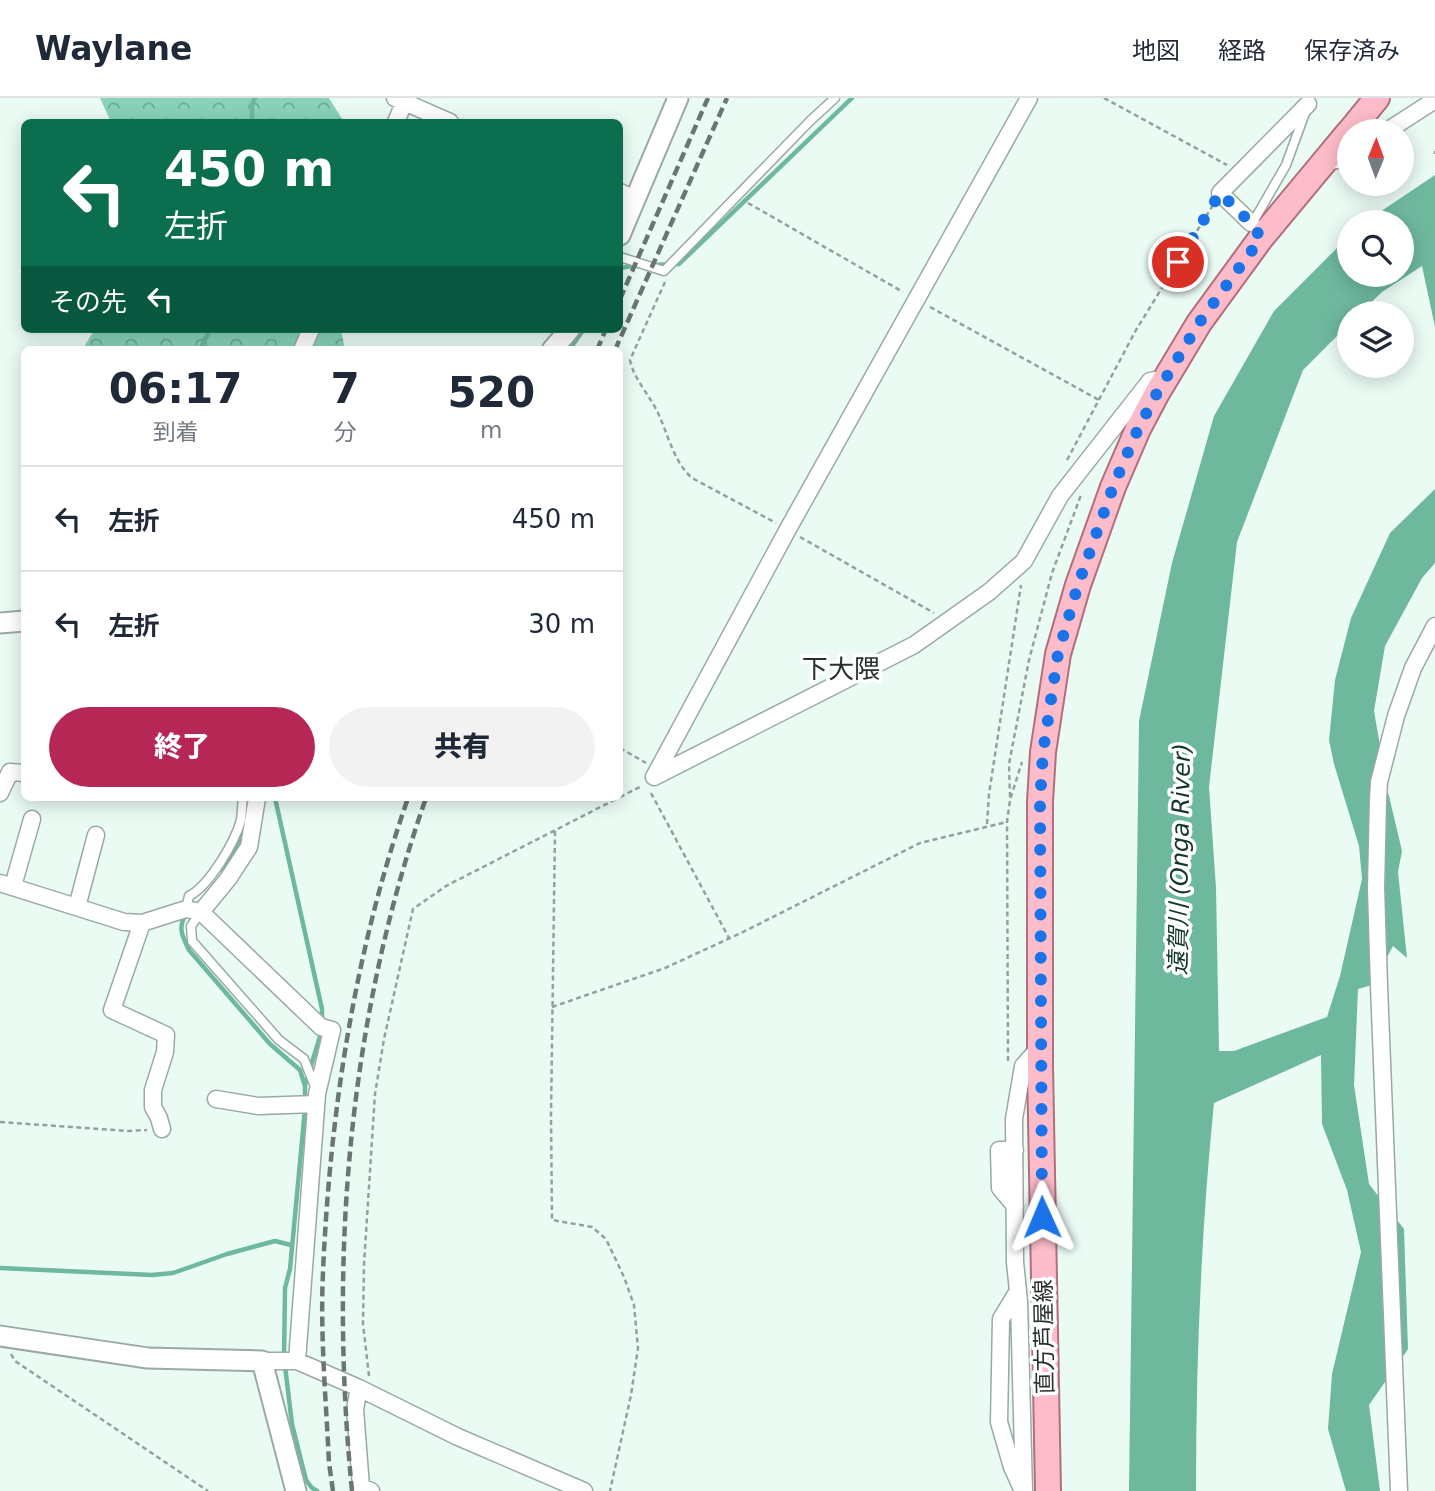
<!DOCTYPE html>
<html lang="ja">
<head>
<meta charset="utf-8">
<style>
  :root { --surface:#fff; --page:#f2f2f3; --text:#1f2937; --muted:#747a83; --line:#e0e1e3; --accent:#b62756 }
  body { margin:0; font-family:"DejaVu Sans","Noto Sans JP",sans-serif; background:var(--page); color:var(--text); height:100vh; display:flex; flex-direction:column; font-size:26px; white-space:nowrap }
  * { box-sizing:border-box; margin:0 }
  p { font-size:23px; color:var(--muted) }
  .icon { flex:none; width:38px; height:38px; fill:none; stroke:currentColor; stroke-width:2; stroke-linecap:round; stroke-linejoin:round }
  .map { position:relative; flex:1; overflow:hidden }
  .details { position:absolute; left:21px; top:248px; width:602px; height:455px; display:flex; flex-direction:column; background:var(--surface); border-radius:10px; box-shadow:0 4px 18px #0003 }
  .details>* { flex:none }
  .hud { position:absolute; left:21px; top:21px; width:602px; height:214px; border-radius:10px; box-shadow:0 4px 18px #0003; background:#0b6e4f; color:#fff; overflow:hidden }
  .needle { width:46px; rotate:1deg }
  .buttons { position:absolute; left:1337px; top:21px; display:grid; gap:14px }
  .buttons a { display:grid; place-items:center; width:77px; height:77px; border-radius:50%; background:var(--surface); box-shadow:0 4px 18px #0003; font-size:35px }
  .pin { position:absolute; display:grid; place-items:center; width:60px; height:60px; color:#fff; margin:-30px; border:4px solid #fff; border-radius:50%; box-shadow:0 2px 7px #0007 }
  .me { position:absolute; width:77px; margin:-38px; rotate:359deg; stroke-linejoin:round; filter:drop-shadow(0 0 5px #0008) }
  .turn { display:flex; align-items:center; gap:24px; height:147px; padding:0 28px; font-size:32px }
  .turn .icon { width:91px; height:91px; stroke-width:2.5 }
  .turn b { display:block; font-size:49px; line-height:60px }
  .then { display:flex; align-items:center; height:66px; padding:0 28px; background:#0003; gap:14px; font-size:26px }
  .eta { display:flex; justify-content:space-evenly; align-items:center; height:119px; text-align:center }
  .eta b { font-size:42px; font-weight:800; line-height:49px }
  .primary-button { display:flex; gap:14px; margin-top:auto; padding:14px 28px }
  .primary-button a { flex:1; height:80px; border-radius:42px; background:var(--accent); color:#fff; font-size:28px; font-weight:800; line-height:80px; text-align:center }
  .primary-button a+a { background:var(--page); color:var(--text) }
  ul { padding:0; list-style:none }
  li { display:flex; align-items:center; gap:21px; height:105px; padding:0 28px; border-top:2px solid var(--line) }
  li div { flex:1 }
  li b { display:block; font-size:26px }
  li em { font-style:normal }
  header { display:flex; align-items:center; gap:42px; box-sizing:border-box; height:98px; padding:0 35px; background:var(--surface); border-bottom:2px solid var(--line) }
  header strong { font-size:33px }
  nav { display:flex; gap:38px; margin-inline-start:auto; font-size:24px }
  .map>svg:first-child { display:block }
</style>
</head>
<body>
<header>
<strong>Waylane</strong>
<nav><a>地図</a><a>経路</a><a>保存済み</a></nav>
</header>
<div class="map">
<svg width="1435" height="1393" viewBox="0 0 1435 1393">
  <defs>
    <pattern id="forest-crowns" width="20" height="18" patternUnits="userSpaceOnUse" patternTransform="scale(1.75)"><rect width="20" height="18" fill="#87d2b8"/><path d="M2 6a3 3 0 1 1 6 0M12 15a3 3 0 1 1 6 0" fill="none" stroke="#6eab96"/></pattern>
  </defs>
  <rect width="100%" height="100%" fill="#eafbf4"/>
  <path fill="url(#forest-crowns)" d="M 100,0 L 329,0 L 344,24 L 111,24 Z
    M 95,231 L 341,231 L 345,252 L 82,252 Z"/>
  <path fill="#6eb89e" d="M 1435,77 L 1435,229 L 1422,168 L 1382,194 L 1360,215 L 1349,215 L 1349,226 L 1303,272 L 1237,444 L 1209,689 L 1216,790 L 1219,953 L 1234,953 L 1327,919 L 1340,878 L 1362,781 L 1359,748 L 1334,666 L 1329,642 L 1335,582 L 1351,520 L 1390,435 L 1435,391 L 1435,465 L 1422,480 L 1385,548 L 1374,613 L 1388,694 L 1402,753 L 1398,774 L 1407,860 L 1393,848 L 1372,887 L 1358,891 L 1354,987 L 1369,1086 L 1404,1131 L 1408,1251 L 1369,1307 L 1380,1393 L 1346,1393 L 1328,1331 L 1332,1276 L 1361,1154 L 1347,1092 L 1322,1026 L 1321,957 L 1214,1005 C 1201,1133 1196,1264 1196,1393 L 1129,1393 L 1139,623 L 1172,465 L 1214,318 L 1274,213 L 1349,138 L 1349,177 L 1402,177 L 1402,124 L 1365,124 Z"/>
  <g fill="none" stroke-linecap="round" stroke-linejoin="round">
    <path stroke="#6eb89e" stroke-width="4.5" d="M 252,24 L 252,7 L 255,0
      M 651,167 L 679,166 L 852,0
      M 620,170 L 639,167
      M 200,252 L 210,231
      M 569,252 L 584,231
      M 275,700 L 322,911 L 322,923
      M 223,774 L 240,741 L 246,721
      M 186,817 C 177,829 183,840 189,852 L 270,946 L 300,972 L 305,988 L 305,1002
      M 305,987 L 322,932
      M 0,1170 L 152,1177 L 173,1175 L 227,1156 L 275,1143 L 291,1147
      M 284,1260 L 285,1190 L 290,1171 L 305,1011
      M 285,1268 L 292,1326 L 306,1382 L 312,1390 L 317,1393"/>
    <g stroke="#9aaaa3" stroke-width="11">
      <path id="service" d="M 1252,126 L 1286,67 L 1305,15
        M 620,159 L 664,173 L 810,23 L 835,0
        M 186,811 L 189,798 C 209,788 235,744 241,722 C 242,715 242,707 243,700
        M 201,814 L 191,828 L 192,843 L 279,942 L 304,961 L 316,991"/>
    </g>
    <g stroke="#9aaaa3" stroke-width="19">
      <path id="minor" d="M 395,0 L 450,24
        M 396,24 L 406,0
        M 1387,33 L 1435,2
        M 1324,64 L 1343,61 L 1349,57
        M 620,94 L 635,101
        M 1251,125 L 1220,95 L 1308,6
        M 302,252 L 311,231
        M 654,679 L 788,431 L 1029,0
        M 654,679 L 914,547 L 989,494 L 1024,463 L 1060,398 L 1150,283 L 1167,280
        M 0,695 L 10,674 L 24,675
        M 0,785 L 124,824 L 142,825 L 186,811 L 201,814 L 228,781 L 249,749 L 257,700
        M 13,788 L 32,721
        M 77,809 L 96,737
        M 201,814 L 321,929 L 332,932 L 317,996 L 297,1263
        M 142,825 L 112,912 L 166,937 L 165,954 L 153,992 L 153,1009 L 159,1020 L 162,1031
        M 216,1001 L 258,1008 L 316,1006
        M 1015,1052 L 999,1052 L 1000,1090 L 1015,1108
        M 1018,1193 L 1001,1221 L 999,1324 L 1012,1369 L 1022,1391
        M 262,1263 L 297,1263 L 359,1290 L 458,1339 L 584,1393
        M 359,1290 L 355,1311 L 361,1389 L 371,1393
        M 1024,1393 L 1019,1203 L 1015,1164 L 1014,1021 L 1023,968 L 1040,949
        M 1399,1393 L 1379,888 L 1376,790 L 1378,702 L 1379,684 L 1396,618 L 1413,570 L 1435,528"/>
    </g>
    <g stroke="#9aaaa3" stroke-width="23">
      <path id="tertiary" d="M 620,137 L 678,0
        M 552,252 L 570,231
        M 0,525 L 24,523
        M 0,1238 L 148,1260 L 262,1263 L 296,1393"/>
    </g>
    <g stroke="#b26e7c" stroke-width="28">
      <path id="primary" d="M 1350,33 L 1377,0
        M 1048,1393 L 1040,968 L 1040,704 L 1043,654 L 1058,556 L 1078,487 L 1113,389 L 1138,331 L 1157,295 L 1199,225 L 1261,140 L 1349,34"/>
    </g>
    <path stroke="#94a19b" stroke-width="2.5" stroke-dasharray="5 3.5" stroke-linecap="butt" d="M 1104,0 L 1227,67
      M 1435,53 L 1435,56
      M 748,105 L 903,194
      M 665,184 L 630,262 C 634,281 647,294 656,311 C 668,334 672,362 692,380 L 776,425
      M 930,209 L 1099,302
      M 1067,362 L 1136,232 L 1213,107
      M 800,439 L 934,515
      M 620,650 L 646,665
      M 651,695 L 729,840
      M 620,699 L 642,688
      M 1010,699 L 1009,666 L 1029,562 L 1052,475 L 1081,397
      M 987,726 L 989,696 L 1021,487
      M 555,733 L 551,1017 L 552,1122 L 592,1129 L 606,1141 L 624,1179 L 634,1207 L 638,1250 L 631,1297 L 610,1393
      M 552,909 L 665,870 L 741,835 L 920,745 L 1007,724
      M 1008,963 L 1007,724 L 1010,702 L 1022,664
      M 0,1024 L 128,1033 L 147,1032
      M 11,1256 L 15,1263 L 208,1393
      M 369,1278 L 363,1226 L 364,1166 L 375,996 L 384,941 L 413,811 L 446,788 L 618,700"/>
    <use href="#service" stroke="#fff" stroke-width="8"/>
    <use href="#minor" stroke="#fff" stroke-width="16"/>
    <use href="#tertiary" stroke="#fff" stroke-width="19"/>
    <use href="#primary" stroke="#fdbcca" stroke-width="24"/>
    <path stroke="#6b7571" stroke-width="4.5" stroke-dasharray="10 5" stroke-linecap="butt" d="M 620,201 L 708,0
      M 597,252 L 606,231
      M 615,252 L 727,0
      M 333,1393 L 329,1365 C 326,1301 320,1237 323,1174 C 330,1013 355,852 408,700
      M 352,1393 C 329,1160 348,922 426,700"/>
  </g>
  <g fill="none" stroke-linecap="round" stroke-linejoin="round">
    <path stroke="#1a73e8" stroke-width="12" stroke-dasharray="0 21.6" d="M 1042,1119 L 1040,704 L 1043,654 L 1058,556 L 1078,487 L 1113,389 L 1138,331 L 1157,295 L 1199,225 L 1261,140 L 1251,125 L 1220,95 L 1178,164"/>
  </g>
  <g text-anchor="middle" stroke-width="7" stroke-linejoin="round" paint-order="stroke">
    <g font-size="23" fill="#29302d" stroke="#fff">
      <text transform="translate(1044 1239) rotate(-91)" y="8">直方芦屋線</text>
    </g>
    <g font-size="24" font-style="italic" fill="#12362a" stroke="#fff">
      <text transform="translate(1180 761) rotate(-89)" y="8">遠賀川 (Onga River)</text>
    </g>
    <g font-size="26" fill="#29302d" stroke="#fff">
      <text x="841" y="580">下大隈</text>
    </g>
  </g>
</svg>
<div class="buttons">
<a><svg class="needle" viewBox="-14 -14 28 28"><path d="M0-13l5 13h-10z" fill="#e53935"/><path d="M0 13l5-13h-10z" fill="#747a83"/></svg></a>
<a><svg class="icon" aria-label="search" viewBox="0 0 24 24"><circle cx="10" cy="10" r="6"/><path d="M15 15l6 6"/></svg></a>
<a><svg class="icon" aria-label="layers" viewBox="0 0 24 24"><path d="M12 4l9 5-9 5-9-5zM3 14l9 5 9-5"/></svg></a>
</div>
<div class="pin" style="left:1178px;top:164px;background:#d93025"><svg class="icon" aria-label="arrive" viewBox="0 0 24 24"><path d="M6 21V4h12l-3 4 3 4H6"/></svg></div>
<svg class="me" style="left:1042px;top:1119px" viewBox="-20 -20 40 40"><path d="M0-17L14 15 0 8-14 15z" fill="#1a73e8" stroke="#fff" stroke-width="4"/></svg>
<div class="hud">
<div class="turn"><svg class="icon" aria-label="left" viewBox="0 0 24 24"><path d="M17 20v-9H6M10 6l-5 5 5 5"/></svg><div><b>450 m</b>左折</div></div>
<div class="then">その先<svg class="icon" aria-label="left" viewBox="0 0 24 24"><path d="M17 20v-9H6M10 6l-5 5 5 5"/></svg></div>
</div>
<section class="details">
<div class="eta">
<div><b>06:17</b><p>到着</p></div>
<div><b>7</b><p>分</p></div>
<div><b>520</b><p>m</p></div>
</div>
<ul>
<li><svg class="icon" aria-label="left" viewBox="0 0 24 24"><path d="M17 20v-9H6M10 6l-5 5 5 5"/></svg><div><b>左折</b></div><em>450 m</em></li>
<li><svg class="icon" aria-label="left" viewBox="0 0 24 24"><path d="M17 20v-9H6M10 6l-5 5 5 5"/></svg><div><b>左折</b></div><em>30 m</em></li>
</ul>
<div class="primary-button"><a>終了</a><a>共有</a></div>
</section>
</div>
</body>
</html>
